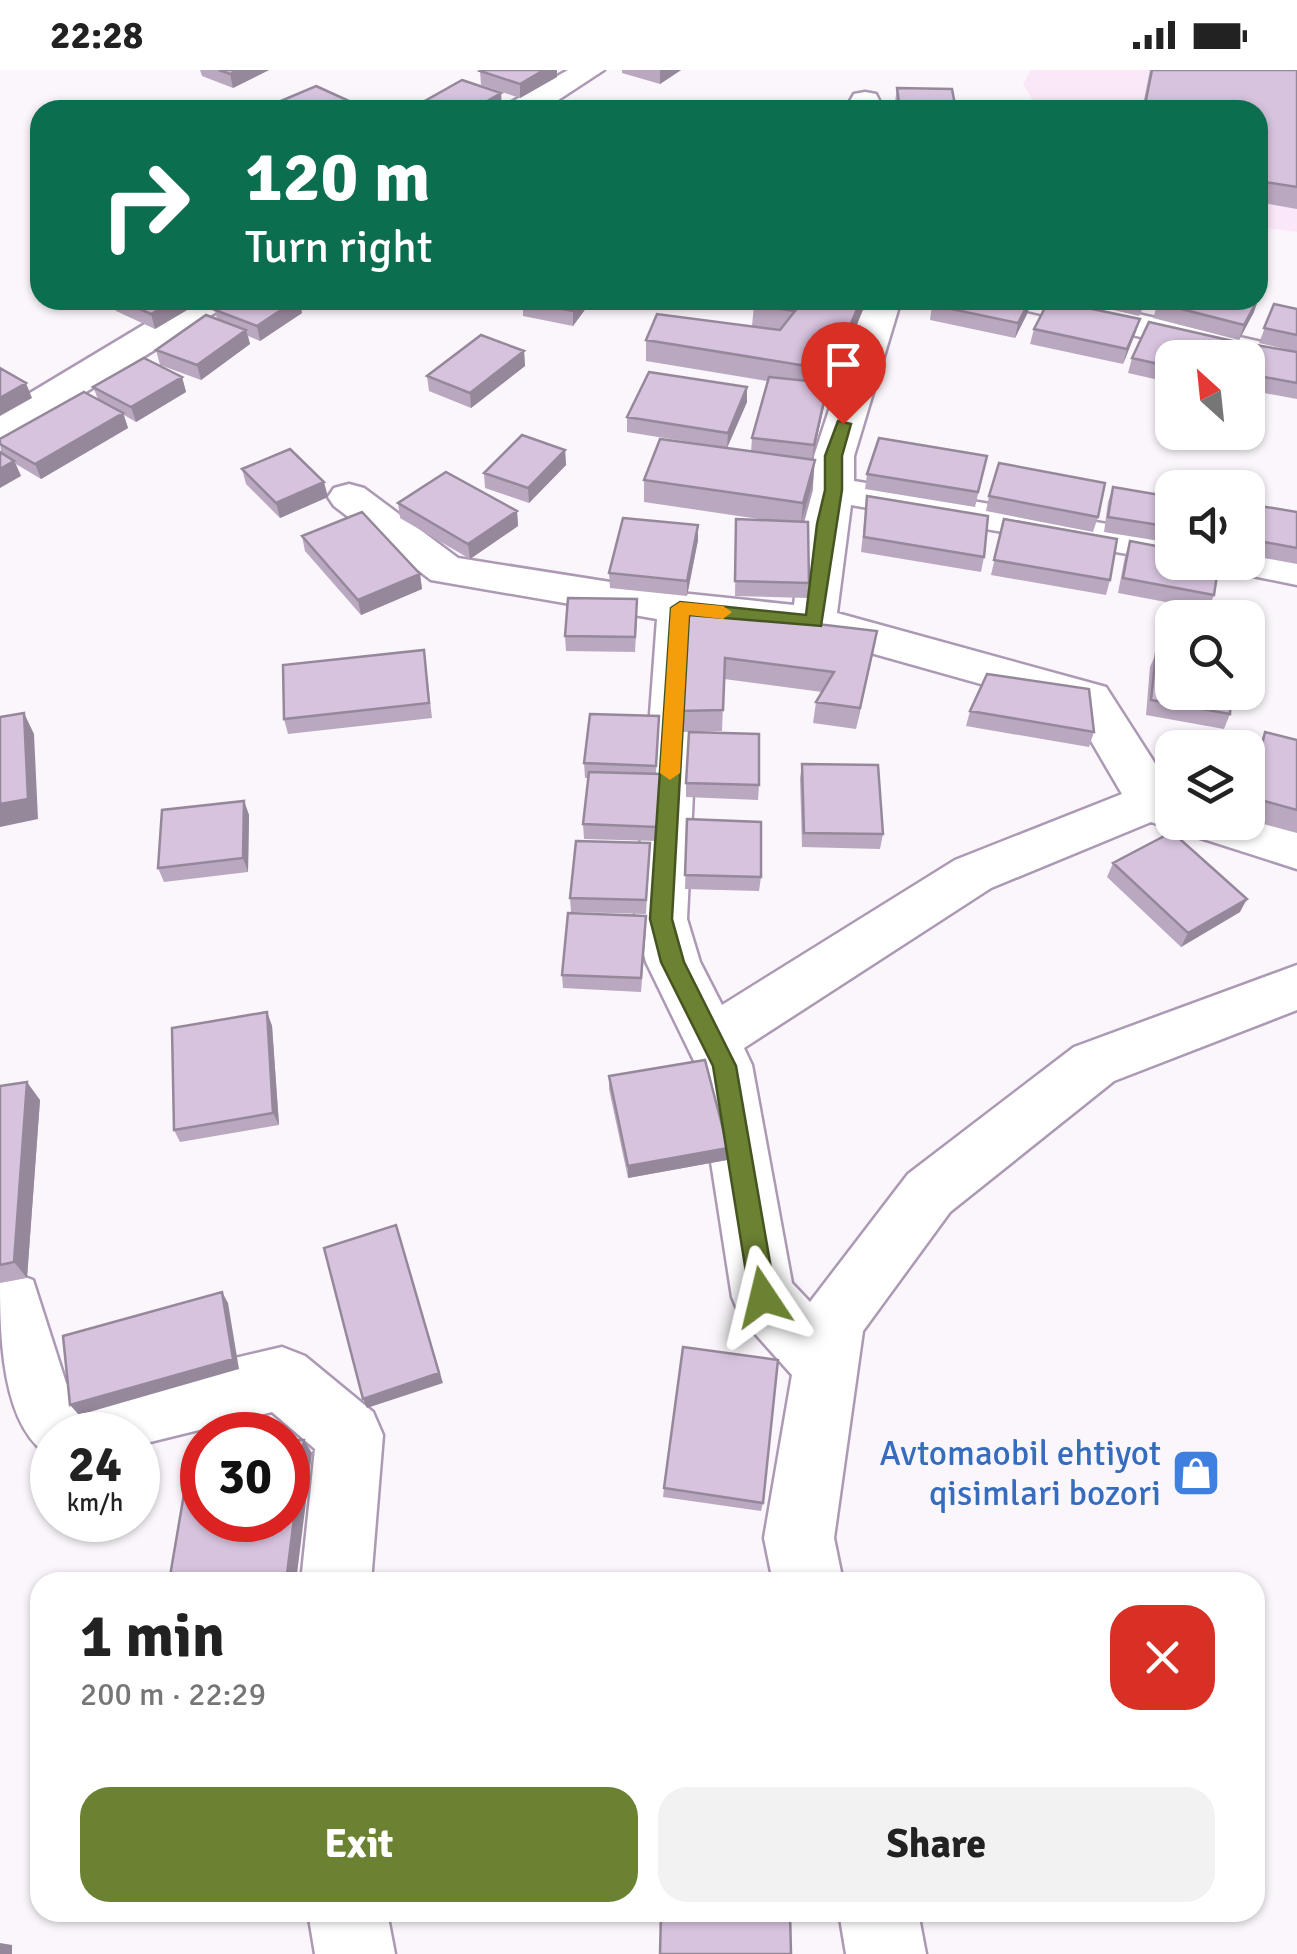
<!DOCTYPE html>
<html lang="en">
<head>
<meta charset="utf-8">
<style>
  :root { --surface:#fff; --page:#f2f2f2; --text:#222; --muted:#767676; --accent:#6b8233 }
  body { margin:0; font-family:Signika,sans-serif; background:var(--page); color:var(--text); height:100vh; display:flex; flex-direction:column; font-size:38px; white-space:nowrap }
  * { box-sizing:border-box; margin:0 }
  p { font-size:32px; color:var(--muted) }
  .icon { flex:none; width:55px; height:55px; fill:none; stroke:currentColor; stroke-width:2; stroke-linecap:round; stroke-linejoin:round }
  .map { position:relative; flex:1; overflow:hidden }
  .panel { position:absolute; left:30px; top:1502px; width:1235px; height:350px; display:flex; flex-direction:column; background:var(--surface); border-radius:30px; box-shadow:0 2px 8px #0004 }
  .panel>* { flex:none }
  .hud { position:absolute; left:30px; top:30px; width:1238px; height:210px; border-radius:30px; box-shadow:0 2px 8px #0004; background:#0b6e4f; color:#fff; overflow:hidden }
  .needle { width:65px; rotate:333deg }
  .tools { position:absolute; left:1155px; top:270px; display:grid; gap:20px }
  .tools a { display:grid; place-items:center; width:110px; height:110px; border-radius:20px; background:var(--surface); box-shadow:0 2px 8px #0004; font-size:50px }
  .speed { position:absolute; left:30px; top:1342px; display:flex; gap:20px; font-size:50px; font-weight:700; text-align:center }
  .speed>* { display:grid; place-content:center; width:130px; height:130px; border-radius:50%; background:var(--surface); box-shadow:0 2px 8px #0004; line-height:1 }
  .speed small { font-size:25px; font-weight:400 }
  .speed .limit { border:15px solid #d22; background:#fff; color:#111 }
  .pin { position:absolute; display:grid; place-items:center; width:85px; height:85px; color:#fff; margin:-102px -42px; border-radius:50% 50% 50% 0; rotate:-45deg; box-shadow:0 0 10px #0007 }
  .pin .icon { rotate:45deg }
  .me { position:absolute; width:110px; margin:-55px; rotate:350deg; stroke-linejoin:round; filter:drop-shadow(0 0 8px #0008) }
  .turn { display:flex; align-items:center; gap:35px; height:210px; padding:0 50px; font-size:45px }
  .turn .icon { width:130px; height:130px; stroke-width:2.5 }
  .turn b { display:block; font-size:70px; line-height:85px }
  .round { display:grid; place-items:center; flex:none; width:105px; height:105px; border-radius:30px; background:var(--page) }
  .head { display:flex; align-items:center; justify-content:space-between; height:170px; padding:0 50px }
  h1 { font-size:60px; font-weight:700; line-height:75px }
  .cta { display:flex; gap:20px; margin-top:auto; padding:20px 50px }
  .cta a { flex:1; height:115px; border-radius:30px; background:var(--accent); color:#fff; font-size:40px; font-weight:700; line-height:115px; text-align:center }
  .cta a+a { background:var(--page); color:var(--text) }
  .status { display:flex; justify-content:space-between; align-items:center; height:70px; padding:0 50px; background:var(--surface); direction:ltr }
  .status svg { height:28px; fill:currentColor }
  .map>svg:first-child { display:block }
</style>
</head>
<body>
<div class="status"><b>22:28</b><svg viewBox="0 0 49 12"><path d="M0 12V9h3v3zM5 12V6h3v6zM10 12V3h3v9zM15 12V0h3v12zM26 1h20v11H26zM47 4h2v5h-2z"/></svg></div>
<div class="map">
<svg width="1297" height="1884" viewBox="0 0 1297 1884">
  <rect width="100%" height="100%" fill="#faf6fb"/>
  <path fill="#fae7f7" d="M 1031,0 L 1297,0 L 1297,162 L 1258,157 L 1258,40 L 1039,40 L 1023,14 Z"/>
  <g fill="none" stroke-linecap="round" stroke-linejoin="round">
    <g stroke="#ac99b3" stroke-width="5">
      <path id="minor" d="M 568,0 L 604,0 L 543,40 L 506,40 L 510,33 Z
        M 865,22 L 876,24 L 884,40 L 854,40 L 850,31 L 854,24 Z
        M 185,230 L 228,230 L 223,238 L 14,366 L 0,370 L 0,341 Z
        M 865,230 L 901,230 L 854,386 L 854,411 L 1172,465 L 1172,492 L 851,435 L 837,543 L 1106,617 L 1172,720 L 1172,752 L 1248,752 L 1248,745 L 1297,761 L 1297,799 L 1191,765 L 1186,755 L 1172,759 L 1151,752 L 991,818 L 744,978 L 752,995 L 792,1213 L 810,1232 L 908,1104 L 1074,977 L 1297,895 L 1297,940 L 1114,1011 L 950,1142 L 863,1261 L 834,1468 L 843,1512 L 773,1512 L 764,1468 L 792,1305 L 741,1248 L 732,1227 L 696,995 L 646,892 L 635,849 L 657,549 L 431,510 L 334,436 L 328,427 L 334,418 L 349,414 L 364,418 L 458,488 L 680,523 L 794,535 L 804,453 L 813,420 L 814,386 ZM 701,555 L 814,567 L 1073,640 L 1122,724 L 955,790 L 722,935 L 700,892 L 687,849 Z
        M 1010,230 L 1076,230 L 1297,280 L 1297,302 L 1248,291 L 1248,288 L 1232,288 L 1015,238 Z
        M 1248,478 L 1297,487 L 1297,515 L 1233,502 L 1227,492 L 1248,492 Z
        M 11,1202 L 33,1210 L 66,1313 L 78,1325 L 282,1277 L 305,1286 L 373,1342 L 383,1365 L 371,1512 L 301,1512 L 315,1379 L 272,1342 L 138,1375 L 138,1365 L 52,1365 L 52,1387 C 0,1359 0,1261 0,1204 Z
        M 308,1842 L 387,1842 L 395,1884 L 315,1884 Z
        M 839,1842 L 918,1842 L 926,1884 L 846,1884 Z"/>
    </g>
    <use href="#minor" fill="#fff" fill-rule="evenodd"/>
  </g>
  <path fill="#b9a8bf" d="M 200,0 L 269,0 L 233,18 L 202,6 Z
    M 482,0 L 557,0 L 557,7 L 520,28 L 481,15 L 480,1 Z
    M 622,0 L 681,0 L 660,14 L 622,3 Z
    M 1150,0 L 1297,0 L 1297,139 L 1258,132 L 1258,40 L 1142,40 Z
    M 897,18 L 956,40 L 896,40 L 895,32 Z
    M 283,30 L 359,40 L 285,40 Z
    M 423,32 L 502,37 L 497,40 L 424,40 Z
    M 112,230 L 204,230 L 155,259 L 116,241 Z
    M 230,230 L 299,230 L 302,243 L 260,271 L 248,266 L 250,274 L 201,310 L 160,295 L 156,280 L 217,249 L 215,240 Z
    M 523,230 L 592,230 L 573,256 L 523,246 Z
    M 867,230 L 829,322 L 827,321 L 812,390 L 813,412 L 802,451 L 809,513 L 808,528 L 735,526 L 736,464 L 773,451 L 644,432 L 644,410 L 751,382 L 752,368 L 767,311 L 646,291 L 646,270 L 752,256 L 754,235 Z
    M 1071,230 L 1147,230 L 1139,246 Z
    M 1158,233 L 1254,242 L 1239,270 L 1153,248 Z
    M 1274,234 L 1297,239 L 1297,282 L 1259,273 Z
    M 932,235 L 1028,242 L 1015,268 L 930,250 Z
    M 1140,249 L 1135,264 L 1123,294 L 1030,274 L 1034,259 Z
    M 1250,274 L 1297,282 L 1297,329 L 1248,320 L 1248,288 L 1245,288 Z
    M 524,281 L 525,296 L 471,338 L 429,321 L 427,306 Z
    M 1132,288 L 1172,288 L 1172,313 L 1128,303 Z
    M 182,307 L 186,322 L 136,352 L 124,345 L 128,358 L 41,409 L 16,394 L 21,406 L 1,383 L 0,369 L 98,329 L 93,317 Z
    M 747,317 L 747,332 L 727,378 L 627,362 L 627,347 Z
    M 565,380 L 566,395 L 529,433 L 485,418 L 484,403 Z
    M 987,386 L 975,437 L 865,419 L 867,404 Z
    M 242,399 L 328,427 L 280,448 L 246,414 Z
    M 1113,417 L 1172,427 L 1172,473 L 1104,462 L 1108,432 Z
    M 867,426 L 984,487 L 981,502 L 861,482 Z
    M 989,426 L 1098,447 L 1093,462 L 986,441 Z
    M 398,433 L 517,441 L 518,456 L 470,489 L 400,448 Z
    M 1248,434 L 1297,442 L 1297,494 L 1248,485 Z
    M 1004,449 L 1110,510 L 1106,525 L 991,505 Z
    M 302,466 L 420,504 L 422,519 L 361,545 L 305,481 Z
    M 698,470 L 687,526 L 610,518 L 609,503 Z
    M 1130,471 L 1214,525 L 1208,540 L 1118,523 L 1125,486 Z
    M 637,544 L 635,582 L 566,581 L 565,566 Z
    M 877,561 L 856,659 L 813,653 L 816,632 L 822,622 L 724,609 L 722,661 L 680,662 L 685,565 Z
    M 1156,583 L 1230,644 L 1224,659 L 1146,645 L 1150,597 Z
    M 426,595 L 432,648 L 288,664 L 284,649 Z
    M 970,641 L 1094,662 L 1089,677 L 966,656 Z
    M 659,646 L 656,704 L 661,704 L 661,719 L 657,771 L 584,769 L 583,754 L 588,708 L 585,708 L 584,693 Z
    M 1265,662 L 1297,670 L 1297,763 L 1248,750 L 1248,715 L 1255,683 Z
    M 802,694 L 883,764 L 880,779 L 802,777 L 800,708 Z
    M 686,713 L 759,715 L 758,730 L 686,727 Z
    M 244,731 L 249,745 L 248,802 L 164,812 L 158,798 Z
    M 687,749 L 761,807 L 759,821 L 685,819 Z
    M 650,773 L 646,844 L 571,842 L 570,828 Z
    M 1113,793 L 1240,842 L 1181,877 L 1107,807 Z
    M 646,860 L 641,922 L 563,918 L 562,905 Z
    M 267,942 L 272,956 L 279,1055 L 180,1072 L 174,1060 Z
    M 609,1006 L 727,1090 L 628,1108 L 609,1019 Z
    M 0,1016 L 40,1030 L 27,1208 L 0,1213 Z
    M 664,1418 L 763,1433 L 761,1441 L 663,1427 Z"/>
  <path fill="#96889b" d="M 238,0 L 269,0 L 233,18 L 230,4 Z
    M 544,0 L 557,0 L 557,7 L 520,28 L 520,14 Z
    M 660,0 L 681,0 L 660,14 Z
    M 501,23 L 502,37 L 497,40 L 472,40 Z
    M 1259,227 L 1254,242 L 1239,270 L 1244,255 Z
    M 175,230 L 204,230 L 155,259 L 151,244 Z
    M 296,230 L 299,230 L 302,243 L 260,271 L 257,256 Z
    M 581,230 L 592,230 L 573,256 L 573,241 Z
    M 861,230 L 867,230 L 829,322 L 831,300 Z
    M 1030,230 L 1028,242 L 1015,268 L 1018,253 Z
    M 1140,249 L 1135,264 L 1123,294 L 1127,279 Z
    M 246,260 L 250,274 L 201,310 L 197,295 Z
    M 524,281 L 525,296 L 471,338 L 470,323 Z
    M 182,307 L 186,322 L 136,352 L 131,337 Z
    M 26,313 L 32,328 L 0,346 L 0,328 Z
    M 828,313 L 826,328 L 812,390 L 814,375 Z
    M 747,317 L 747,332 L 727,378 L 728,363 Z
    M 123,343 L 128,358 L 41,409 L 35,394 Z
    M 565,380 L 566,395 L 529,433 L 528,418 Z
    M 815,390 L 813,412 L 801,454 L 803,433 Z
    M 14,391 L 21,406 L 0,418 L 0,399 Z
    M 324,412 L 328,427 L 280,448 L 276,433 Z
    M 517,441 L 518,456 L 470,489 L 468,474 Z
    M 698,455 L 698,470 L 687,526 L 687,511 Z
    M 420,504 L 422,519 L 361,545 L 358,530 Z
    M 877,561 L 873,583 L 856,659 L 860,638 Z
    M 24,643 L 34,664 L 38,749 L 0,757 L 0,734 Z
    M 244,731 L 249,745 L 248,802 L 243,788 Z
    M 1247,829 L 1240,842 L 1181,877 L 1188,863 Z
    M 267,942 L 272,956 L 279,1055 L 273,1043 Z
    M 27,1012 L 40,1030 L 27,1208 L 14,1192 Z
    M 728,1078 L 727,1090 L 628,1108 L 628,1096 Z
    M 396,1155 L 443,1313 L 367,1338 L 363,1329 Z
    M 222,1222 L 228,1233 L 239,1299 L 79,1345 L 70,1335 Z
    M 304,1370 L 312,1383 L 296,1512 L 286,1512 Z
    M 0,1873 L 12,1875 L 12,1884 L 0,1884 Z"/>
  <path fill="#d7c3de" stroke="#96889b" stroke-width="2.5" d="M 219,0 L 238,0 L 230,4 Z
    M 482,0 L 544,0 L 520,14 L 480,1 Z
    M 1152,0 L 1297,0 L 1297,117 L 1258,111 L 1258,40 L 1144,40 Z
    M 462,10 L 501,23 L 472,40 L 446,40 L 423,32 Z
    M 316,16 L 358,35 L 348,40 L 305,40 L 283,30 Z
    M 897,18 L 952,19 L 956,40 L 900,40 Z
    M 823,37 L 863,40 L 822,40 Z
    M 1258,227 L 1259,227 L 1244,255 L 1158,233 L 1159,230 L 1258,230 Z
    M 119,230 L 175,230 L 151,244 Z
    M 230,230 L 296,230 L 257,256 L 215,240 Z
    M 523,230 L 581,230 L 573,241 L 522,232 Z
    M 754,230 L 861,230 L 831,300 L 646,270 L 657,244 L 780,260 L 795,241 L 754,235 Z
    M 935,230 L 1030,230 L 1018,253 L 932,235 Z
    M 1049,230 L 1140,249 L 1127,279 L 1034,259 Z
    M 1274,234 L 1297,239 L 1297,265 L 1264,258 Z
    M 206,245 L 246,260 L 197,295 L 156,280 Z
    M 1149,252 L 1237,272 L 1230,288 L 1172,288 L 1172,297 L 1132,288 Z
    M 481,265 L 524,281 L 470,323 L 427,306 Z
    M 1250,274 L 1297,282 L 1297,313 L 1248,304 L 1247,288 Z
    M 144,288 L 182,307 L 131,337 L 93,317 Z
    M 0,298 L 26,313 L 0,328 Z
    M 649,302 L 747,317 L 728,363 L 627,347 Z
    M 769,307 L 828,313 L 814,375 L 752,368 Z
    M 84,322 L 123,343 L 35,394 L 0,374 L 0,369 Z
    M 522,365 L 565,380 L 528,418 L 484,403 Z
    M 879,368 L 987,386 L 978,422 L 867,404 Z
    M 660,369 L 815,390 L 803,433 L 644,410 Z
    M 290,379 L 324,412 L 276,433 L 242,399 Z
    M 0,382 L 14,391 L 0,399 Z
    M 999,393 L 1105,413 L 1098,447 L 989,426 Z
    M 446,402 L 517,441 L 468,474 L 398,433 Z
    M 1113,417 L 1172,427 L 1172,457 L 1108,447 Z
    M 867,426 L 988,446 L 984,487 L 864,467 Z
    M 1248,434 L 1297,442 L 1297,478 L 1248,469 Z
    M 362,442 L 420,504 L 358,530 L 302,466 Z
    M 623,448 L 698,455 L 687,511 L 609,503 Z
    M 736,449 L 808,452 L 809,513 L 735,511 Z
    M 1004,449 L 1117,469 L 1110,510 L 994,490 Z
    M 1130,471 L 1172,479 L 1172,492 L 1219,492 L 1214,525 L 1123,508 Z
    M 568,528 L 637,529 L 635,567 L 565,566 Z
    M 691,539 L 877,561 L 860,638 L 816,632 L 834,602 L 725,588 L 723,640 L 680,641 L 685,565 Z
    M 424,580 L 429,633 L 284,649 L 283,595 Z
    M 1156,583 L 1172,585 L 1172,622 L 1231,622 L 1230,644 L 1151,630 Z
    M 987,604 L 1089,619 L 1094,662 L 970,641 Z
    M 24,643 L 28,729 L 0,734 L 0,647 Z
    M 590,644 L 659,646 L 656,696 L 584,693 Z
    M 689,662 L 759,664 L 759,715 L 686,713 Z
    M 1265,662 L 1297,670 L 1297,740 L 1250,727 Z
    M 802,694 L 878,695 L 883,764 L 804,763 Z
    M 589,702 L 661,704 L 657,757 L 583,754 Z
    M 244,731 L 243,788 L 158,798 L 162,740 Z
    M 687,749 L 761,752 L 761,807 L 685,805 Z
    M 1172,762 L 1247,829 L 1188,863 L 1113,793 Z
    M 576,771 L 650,773 L 646,830 L 570,828 Z
    M 568,843 L 646,846 L 641,908 L 562,905 Z
    M 267,942 L 273,1043 L 174,1060 L 172,958 Z
    M 705,990 L 728,1078 L 628,1096 L 609,1006 Z
    M 27,1012 L 14,1192 L 0,1195 L 0,1016 Z
    M 396,1155 L 439,1303 L 363,1329 L 324,1178 Z
    M 222,1222 L 233,1289 L 70,1335 L 63,1266 Z
    M 683,1277 L 778,1290 L 763,1433 L 664,1418 Z
    M 288,1370 L 304,1370 L 286,1512 L 169,1512 L 193,1371 L 202,1371 L 202,1450 L 288,1450 Z
    M 661,1842 L 790,1842 L 791,1884 L 660,1884 Z"/>
  <path fill="#6b8233" stroke="#465421" stroke-width="2.5" d="M 838,351 L 851,354 L 842,386 L 842,420 L 821,556 L 689,545 L 672,849 L 684,892 L 736,996 L 776,1227 L 772,1236 L 763,1239 L 754,1236 L 750,1227 L 713,996 L 661,892 L 650,849 L 671,538 L 680,532 L 806,545 L 817,454 L 825,420 L 825,386 Z"/>
  <path fill="#f59e0b" d="M 680,532 L 723,536 L 732,542 L 723,549 L 689,545 L 680,703 L 670,710 L 660,703 L 671,538 Z"/>
  <defs>
    <g id="shop-square" transform="scale(2.5)"><rect x="-9" y="-9" width="18" height="18" rx="4" fill="#3f7fe0" stroke="#faf6fb"/><path d="M-5-2.5h2.3a2.7 3.5 0 0 1 5.4 0H5L5.5 6h-11ZM-1.5-2.5h3a1.5 2.3 0 0 0-3 0Z" fill="#fff"/></g>
  </defs>
  <g fill-rule="evenodd">
    <use href="#shop-square" x="1196" y="1403"/>
  </g>
  <g text-anchor="middle" stroke-width="10" stroke-linejoin="round" paint-order="stroke">
    <g font-size="35" fill="#366cbe" stroke="#faf6fb" text-anchor="end">
      <text x="1161" y="1395">Avtomaobil ehtiyot<tspan x="1161" dy="40">qisimlari bozori</tspan></text>
    </g>
  </g>
</svg>
<div class="tools">
<a><svg class="needle" viewBox="-14 -14 28 28"><path d="M0-13l5 13h-10z" fill="#e53935"/><path d="M0 13l5-13h-10z" fill="#767676"/></svg></a>
<a><svg class="icon" aria-label="sound" viewBox="0 0 24 24"><path d="M4 9h4l5-4v14l-5-4H4zM17 9q2 3 0 6"/></svg></a>
<a><svg class="icon" aria-label="search" viewBox="0 0 24 24"><circle cx="10" cy="10" r="6"/><path d="M15 15l6 6"/></svg></a>
<a><svg class="icon" aria-label="layers" viewBox="0 0 24 24"><path d="M12 4l9 5-9 5-9-5zM3 14l9 5 9-5"/></svg></a>
</div>
<div class="speed"><div>24<small>km/h</small></div><div class="limit">30</div></div>
<div class="pin" style="left:843px;top:354px;background:#d93025"><svg class="icon" aria-label="arrive" viewBox="0 0 24 24"><path d="M6 21V4h12l-3 4 3 4H6"/></svg></div>
<svg class="me" style="left:763px;top:1227px" viewBox="-20 -20 40 40"><path d="M0-17L14 15 0 8-14 15z" fill="#6b8233" stroke="#fff" stroke-width="4"/></svg>
<div class="hud">
<div class="turn"><svg class="icon" aria-label="right" viewBox="0 0 24 24"><path d="M7 20v-9h11M14 6l5 5-5 5"/></svg><div><b>120 m</b>Turn right</div></div>
</div>
<section class="panel">
<div class="head"><div><h1>1 min</h1><p>200 m · 22:29</p></div><a class="round" style="background:#d93025;color:#fff"><svg class="icon" aria-label="close" viewBox="0 0 24 24"><path d="M6 6l12 12M18 6L6 18"/></svg></a></div>
<div class="cta"><a>Exit</a><a>Share</a></div>
</section>
</div>
</body>
</html>
